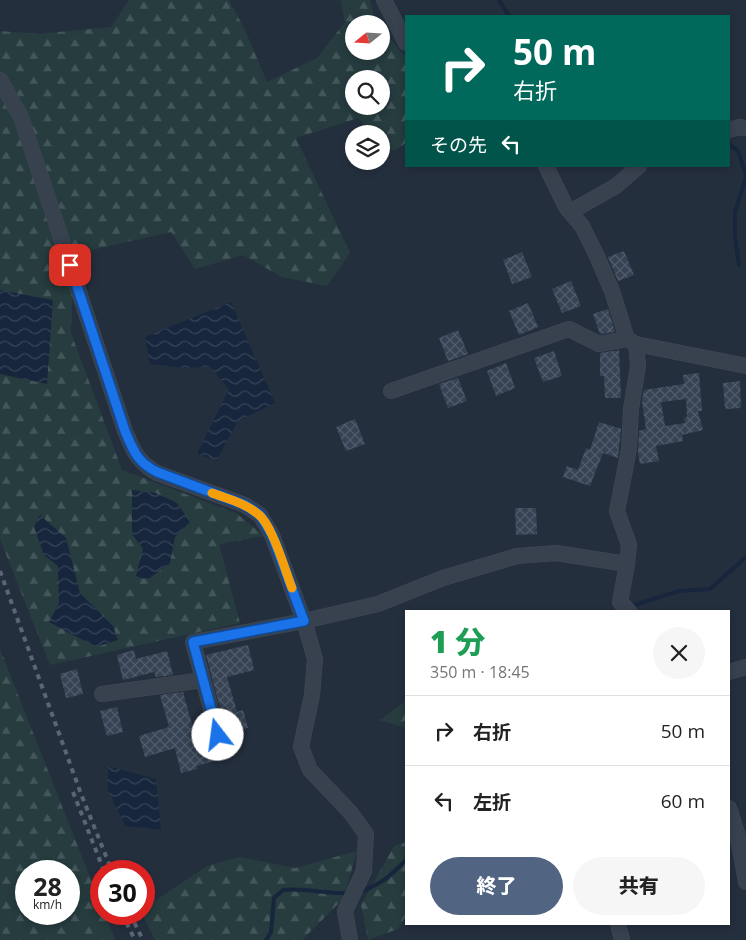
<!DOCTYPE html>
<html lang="ja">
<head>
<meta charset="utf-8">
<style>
  :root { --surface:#fff; --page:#f6f6f6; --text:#222; --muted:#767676; --line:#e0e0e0; --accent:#516482 }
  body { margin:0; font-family:"Open Sans","Noto Sans JP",sans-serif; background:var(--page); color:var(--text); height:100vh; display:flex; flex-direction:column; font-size:19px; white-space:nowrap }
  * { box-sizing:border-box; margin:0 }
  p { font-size:16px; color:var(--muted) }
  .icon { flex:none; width:28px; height:28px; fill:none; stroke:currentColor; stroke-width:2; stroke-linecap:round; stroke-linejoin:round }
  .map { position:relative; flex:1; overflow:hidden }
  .panel { position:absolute; left:405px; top:610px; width:325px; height:315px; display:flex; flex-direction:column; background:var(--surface); border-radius:0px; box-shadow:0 2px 8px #0003 }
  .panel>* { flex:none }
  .top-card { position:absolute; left:405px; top:15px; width:325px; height:152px; border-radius:0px; box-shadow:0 2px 8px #0003; background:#00695c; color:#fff; overflow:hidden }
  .needle { width:32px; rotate:252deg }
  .buttons { position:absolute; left:345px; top:15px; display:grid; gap:10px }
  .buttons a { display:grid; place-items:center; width:45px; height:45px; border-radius:50%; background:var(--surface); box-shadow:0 2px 8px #0003; font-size:25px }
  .speed { position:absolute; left:15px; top:860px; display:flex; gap:10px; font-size:25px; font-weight:700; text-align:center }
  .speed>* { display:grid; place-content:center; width:65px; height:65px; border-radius:50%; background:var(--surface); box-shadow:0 2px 8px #0003; line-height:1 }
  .speed small { font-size:12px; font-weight:400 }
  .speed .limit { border:8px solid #d22; background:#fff; color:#111 }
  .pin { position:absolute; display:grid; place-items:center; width:42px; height:42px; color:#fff; margin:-21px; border-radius:10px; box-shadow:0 2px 8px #0006 }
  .me { position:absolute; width:55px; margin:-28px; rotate:345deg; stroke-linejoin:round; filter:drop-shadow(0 0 4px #0008) }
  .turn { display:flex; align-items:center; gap:18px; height:105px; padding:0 25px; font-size:22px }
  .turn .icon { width:65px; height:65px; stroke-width:2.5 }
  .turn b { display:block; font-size:35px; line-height:42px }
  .then { display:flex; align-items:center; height:48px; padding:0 25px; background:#0003; gap:10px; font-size:19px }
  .round { display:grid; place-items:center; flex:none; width:52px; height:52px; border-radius:26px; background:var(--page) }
  .head { display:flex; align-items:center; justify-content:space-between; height:85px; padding:0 25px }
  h1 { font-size:30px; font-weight:800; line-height:38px; color:#1e9e55 }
  .cta { display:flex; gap:10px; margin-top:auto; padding:10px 25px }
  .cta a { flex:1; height:58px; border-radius:30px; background:var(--accent); color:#fff; font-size:20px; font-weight:800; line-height:58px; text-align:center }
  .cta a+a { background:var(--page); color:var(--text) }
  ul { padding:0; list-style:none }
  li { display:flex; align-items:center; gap:15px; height:70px; padding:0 25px; border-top:1px solid var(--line) }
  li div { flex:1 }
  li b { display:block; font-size:19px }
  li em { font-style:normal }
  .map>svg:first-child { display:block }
</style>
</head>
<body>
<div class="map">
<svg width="746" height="940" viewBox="0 0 746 940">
  <defs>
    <pattern id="forest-firs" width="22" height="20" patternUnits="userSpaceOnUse" patternTransform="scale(1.25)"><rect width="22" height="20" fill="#263c3f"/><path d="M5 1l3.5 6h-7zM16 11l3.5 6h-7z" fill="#435659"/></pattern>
    <pattern id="water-waves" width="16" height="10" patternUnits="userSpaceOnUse" patternTransform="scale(1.25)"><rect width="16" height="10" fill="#17263c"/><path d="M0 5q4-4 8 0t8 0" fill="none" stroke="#364457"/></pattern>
    <pattern id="building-cross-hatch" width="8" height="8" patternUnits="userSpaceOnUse" patternTransform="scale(1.25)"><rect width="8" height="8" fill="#364354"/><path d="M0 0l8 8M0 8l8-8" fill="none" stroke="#515c6b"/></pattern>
  </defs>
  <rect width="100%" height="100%" fill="#242f3e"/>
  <path fill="url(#forest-firs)" fill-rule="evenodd" d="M 129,0 L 229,0 L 245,30 L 267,82 L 317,58 L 345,22 L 341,0 L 370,0 L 375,18 L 379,24 L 354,24 L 354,51 L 381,51 L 381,26 L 402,54 L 406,56 L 406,143 L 393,151 L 381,140 L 381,134 L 375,134 L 358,118 L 296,138 L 350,253 L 327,286 L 282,277 L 243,255 L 195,269 L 171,232 L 74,254 L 71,333 L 122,470 L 236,513 L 264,536 L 219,544 L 240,623 L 50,665 L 0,539 L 0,31 L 38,34 L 111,27 ZM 354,79 L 381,79 L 381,106 L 354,106 Z
    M 0,649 L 101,905 L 101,914 L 105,914 L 115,940 L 0,940 ZM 26,871 L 69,871 L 69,914 L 26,914 Z
    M 406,701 L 406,728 L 380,720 Z
    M 406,842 L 406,916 L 398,929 L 368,940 L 361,905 L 394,846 Z
    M 357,851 L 343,899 L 302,940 L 155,940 L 142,914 L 144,914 L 144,908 L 207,866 L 240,857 L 295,868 Z"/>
  <path fill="url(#water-waves)" d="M 0,290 L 53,300 L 47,384 L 0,374 Z
    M 231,302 L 275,403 L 238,421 L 216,461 L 197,454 L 229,389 L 210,367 L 184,368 L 150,364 L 145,337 Z
    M 132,490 L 156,493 L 177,503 L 190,522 L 175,537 L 170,563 L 147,580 L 136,576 L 143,549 L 132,534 Z
    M 40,515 L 66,538 L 80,593 L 113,626 L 118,640 L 96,647 L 49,622 L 59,603 L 58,566 L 44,555 L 34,527 Z
    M 108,766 L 156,779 L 161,830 L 125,826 L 108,790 Z"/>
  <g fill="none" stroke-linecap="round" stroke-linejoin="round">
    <path stroke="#17263c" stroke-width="4" d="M 499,0 L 509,16
      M 729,144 L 738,151 L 746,175
      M 739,265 L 735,237 L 735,212 L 746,177
      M 631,606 L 679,591 L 710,589 L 746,557
      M 359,892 C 382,884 389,877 406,860
      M 266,940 L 271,932 L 274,898 L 283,890 C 306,887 327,895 350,893"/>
  </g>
  <path fill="url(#building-cross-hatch)" fill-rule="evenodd" d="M 624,251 L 634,275 L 618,281 L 608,257 Z
    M 522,252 L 532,277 L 512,284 L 503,260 Z
    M 571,281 L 581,306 L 562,313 L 552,289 Z
    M 528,303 L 538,327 L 519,335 L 509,311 Z
    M 608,309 L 615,332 L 600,334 L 593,314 Z
    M 458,330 L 468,354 L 448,361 L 439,338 Z
    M 619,350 L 621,398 L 605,398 L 604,376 L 600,376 L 600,353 Z
    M 554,351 L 562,376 L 543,382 L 534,358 Z
    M 506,363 L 515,388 L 496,396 L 487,371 Z
    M 699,373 L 702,411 L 698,411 L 703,430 L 682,435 L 683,441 L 656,446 L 659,461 L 640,464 L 638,453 L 639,431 L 646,429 L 642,402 L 644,390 L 684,384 L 683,375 ZM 686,399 L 687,417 L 684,418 L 685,423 L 665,426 L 661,402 Z
    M 458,378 L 467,401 L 448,408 L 439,384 Z
    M 740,381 L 741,408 L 725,409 L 723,383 Z
    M 355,419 L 365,444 L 346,451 L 336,427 Z
    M 599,422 L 621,429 L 618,458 L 603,453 L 590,486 L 563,477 L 567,466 L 578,470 L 586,448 L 590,450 Z
    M 515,508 L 536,508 L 537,534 L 516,535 Z
    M 248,645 L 254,670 L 227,677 L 237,712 L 243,710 L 248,728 L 227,734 L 206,655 Z
    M 134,650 L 136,659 L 167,651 L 173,675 L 156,677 L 154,672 L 123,680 L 117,655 Z
    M 77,669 L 83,694 L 66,698 L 60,674 Z
    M 183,692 L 198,746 L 212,742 L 218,744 L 222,759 L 196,766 L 197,769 L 181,773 L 175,748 L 145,757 L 139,736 L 169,727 L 160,695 Z
    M 117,707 L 123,732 L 107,736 L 100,711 Z"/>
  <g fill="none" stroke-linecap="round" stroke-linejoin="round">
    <g stroke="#414a57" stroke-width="16">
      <path id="minor" d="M 384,0 L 406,43
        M 0,80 L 21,117 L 125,431 C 133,450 137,462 157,473 L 245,505 L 260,515 L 272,535 L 304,621 L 315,659 L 312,695 L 301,747 L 310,770 L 350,812 L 366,834 L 364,871 L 345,911 L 350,940
        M 729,130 L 739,127 L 746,128
        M 546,166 L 566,207 L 582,226 L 596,254 L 612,291 L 627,339 L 636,344 L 746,366
        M 570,212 L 616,186 L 639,166
        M 391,391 L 569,329 L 599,344 L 627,339
        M 629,611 L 620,602 L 627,564 L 629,545 L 617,511 L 629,449 L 631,409 L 638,366 L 636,344
        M 729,672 L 746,667
        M 102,694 L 203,680
        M 218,735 L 193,642 L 304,621 L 378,604 L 443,578 L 517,556 L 556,553 L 627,564
        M 729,808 L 737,833 L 746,882
        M 618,924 L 622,940"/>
    </g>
    <use href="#minor" stroke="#38414e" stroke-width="15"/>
    <path stroke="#5a6575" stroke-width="4" stroke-dasharray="5 5" stroke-linecap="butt" d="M 0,571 L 81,794 L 112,871
      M 73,792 L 104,871
      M 122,914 L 135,940
      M 130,914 L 143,940"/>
  </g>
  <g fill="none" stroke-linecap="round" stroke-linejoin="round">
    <g stroke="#114b97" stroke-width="12">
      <path id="route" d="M 70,265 L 125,431 C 133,450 137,462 157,472 L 245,505 L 260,515 L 272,535 L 304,621 L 193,642 L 218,735"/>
    </g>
    <use href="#route" stroke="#1a73e8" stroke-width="9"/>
    <path stroke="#f59e0b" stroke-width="9" d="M 212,493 C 228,499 245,503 258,514 C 272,524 285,570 292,588"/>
  </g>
</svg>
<div class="buttons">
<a><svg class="needle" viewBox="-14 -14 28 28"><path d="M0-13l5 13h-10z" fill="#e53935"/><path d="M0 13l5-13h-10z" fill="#767676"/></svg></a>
<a><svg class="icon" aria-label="search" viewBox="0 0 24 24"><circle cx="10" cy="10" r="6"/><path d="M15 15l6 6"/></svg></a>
<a><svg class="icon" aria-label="layers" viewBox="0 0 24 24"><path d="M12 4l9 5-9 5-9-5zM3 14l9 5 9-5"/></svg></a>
</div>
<div class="speed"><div>28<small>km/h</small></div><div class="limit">30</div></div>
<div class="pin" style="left:70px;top:265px;background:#d93025"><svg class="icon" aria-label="arrive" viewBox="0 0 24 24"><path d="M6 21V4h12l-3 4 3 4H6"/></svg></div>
<svg class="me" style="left:218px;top:735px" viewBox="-20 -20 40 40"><circle r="19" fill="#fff"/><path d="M0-13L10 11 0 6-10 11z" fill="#1a73e8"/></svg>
<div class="top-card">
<div class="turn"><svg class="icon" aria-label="right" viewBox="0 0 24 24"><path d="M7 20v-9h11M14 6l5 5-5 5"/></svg><div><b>50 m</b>右折</div></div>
<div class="then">その先<svg class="icon" aria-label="left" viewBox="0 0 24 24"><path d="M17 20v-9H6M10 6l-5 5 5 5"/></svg></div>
</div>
<section class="panel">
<div class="head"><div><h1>1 分</h1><p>350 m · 18:45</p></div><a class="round"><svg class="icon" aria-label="close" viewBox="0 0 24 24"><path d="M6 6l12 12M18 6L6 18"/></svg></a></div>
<ul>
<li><svg class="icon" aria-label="right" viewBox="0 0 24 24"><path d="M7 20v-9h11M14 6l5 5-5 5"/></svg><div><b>右折</b></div><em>50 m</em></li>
<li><svg class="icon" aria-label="left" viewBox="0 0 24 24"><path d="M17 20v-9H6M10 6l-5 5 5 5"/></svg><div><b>左折</b></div><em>60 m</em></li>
</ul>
<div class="cta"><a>終了</a><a>共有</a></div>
</section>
</div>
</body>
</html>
